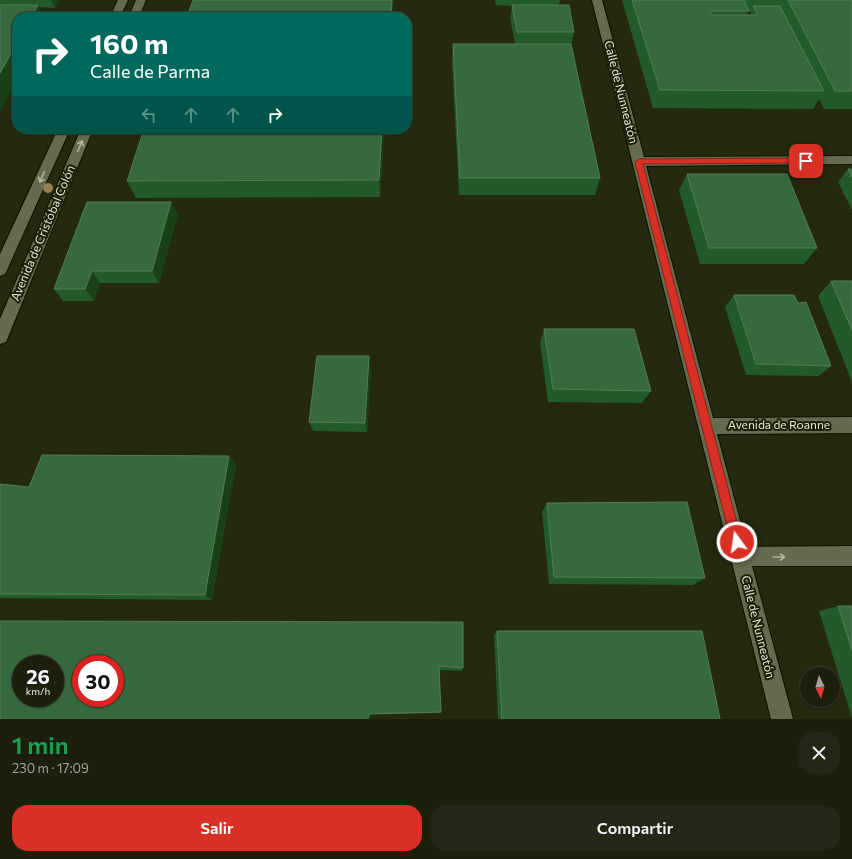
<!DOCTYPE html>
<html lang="es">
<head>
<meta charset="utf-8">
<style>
  :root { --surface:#1b1f0c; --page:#242715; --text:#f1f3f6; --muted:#a0a29d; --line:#393d2d; --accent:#d93025 }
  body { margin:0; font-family:Commissioner,sans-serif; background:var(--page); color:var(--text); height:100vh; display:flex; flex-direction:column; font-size:15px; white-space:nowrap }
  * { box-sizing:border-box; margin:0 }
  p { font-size:13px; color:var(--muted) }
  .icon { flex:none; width:22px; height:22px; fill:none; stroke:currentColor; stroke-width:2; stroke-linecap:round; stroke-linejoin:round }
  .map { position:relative; height:719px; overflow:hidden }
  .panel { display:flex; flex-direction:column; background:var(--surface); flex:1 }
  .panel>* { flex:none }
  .guide { position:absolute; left:12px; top:12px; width:400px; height:122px; border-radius:16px; box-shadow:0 1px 3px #0004,0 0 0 1px var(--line); background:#00695c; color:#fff; overflow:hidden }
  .needle { width:26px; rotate:175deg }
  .controls { position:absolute; left:800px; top:667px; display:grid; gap:8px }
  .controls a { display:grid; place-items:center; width:40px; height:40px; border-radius:50%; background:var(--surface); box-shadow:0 1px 3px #0004,0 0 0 1px var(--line); font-size:20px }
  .speed { position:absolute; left:12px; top:655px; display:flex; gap:8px; font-size:20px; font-weight:700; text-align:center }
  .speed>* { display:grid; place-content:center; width:52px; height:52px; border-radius:50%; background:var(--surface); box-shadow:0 1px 3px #0004,0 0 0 1px var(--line); line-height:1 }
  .speed small { font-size:10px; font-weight:400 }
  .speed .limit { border:6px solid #d22; background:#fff; color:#111 }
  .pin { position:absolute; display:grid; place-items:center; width:34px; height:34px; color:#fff; margin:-17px; border-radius:8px; box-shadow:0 2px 6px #0006 }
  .me { position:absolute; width:44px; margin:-22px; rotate:346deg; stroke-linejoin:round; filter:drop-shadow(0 0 3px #0008) }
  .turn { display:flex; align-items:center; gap:14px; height:84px; padding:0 12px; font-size:18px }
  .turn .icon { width:52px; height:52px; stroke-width:2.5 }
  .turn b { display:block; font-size:28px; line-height:34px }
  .lanes { display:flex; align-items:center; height:38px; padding:0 12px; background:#0003; justify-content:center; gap:20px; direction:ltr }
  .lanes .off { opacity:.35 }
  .round { display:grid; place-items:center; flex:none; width:42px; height:42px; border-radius:16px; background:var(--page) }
  .overview { display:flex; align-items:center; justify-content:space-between; height:68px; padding:0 12px }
  h1 { font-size:24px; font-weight:600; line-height:30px; color:#1e9e55 }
  .cta { display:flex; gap:8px; margin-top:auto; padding:8px 12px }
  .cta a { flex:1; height:46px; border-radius:16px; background:var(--accent); color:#fff; font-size:16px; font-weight:600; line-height:46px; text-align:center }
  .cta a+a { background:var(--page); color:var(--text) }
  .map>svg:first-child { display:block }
</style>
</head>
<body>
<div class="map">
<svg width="852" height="719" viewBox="0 0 852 719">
  <rect width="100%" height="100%" fill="#242910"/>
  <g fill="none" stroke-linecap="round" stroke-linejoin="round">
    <g stroke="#0d1200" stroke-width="2">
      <path id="street" d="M 118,0 L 128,0 L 120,17 L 110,17 Z
        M 136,0 L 146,0 L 139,17 L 129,17 Z
        M 592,0 L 602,0 L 644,157 L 852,156 L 852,164 L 646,166 L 713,418 L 852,417 L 852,433 L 717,434 L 747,547 L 852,546 L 852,566 L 752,566 L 793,719 L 771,719 Z
        M 58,129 L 70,129 L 7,270 L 5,274 L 0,276 L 0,254 Z
        M 81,129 L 93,129 L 8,337 L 6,342 L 0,344 L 0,319 Z"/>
    </g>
    <use href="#street" fill="#646b4f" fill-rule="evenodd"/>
  </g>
  <circle fill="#9b7d50" cx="48" cy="188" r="5"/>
  <path fill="#225a2b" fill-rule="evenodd" d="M 0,0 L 59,0 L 55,8 L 39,7 L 45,17 L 0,112 Z
    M 495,0 L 560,0 L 559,5 L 574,32 L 571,45 L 600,178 L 595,195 L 459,195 L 452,62 L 453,44 L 515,44 L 510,18 L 512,6 L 496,5 Z
    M 622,0 L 852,0 L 852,109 L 824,109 L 819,99 L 813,109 L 653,108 ZM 748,12 L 751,12 L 750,15 L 747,15 Z
    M 144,129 L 384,129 L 380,197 L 136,198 L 127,181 Z
    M 848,169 L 852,169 L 852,210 L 838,182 Z
    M 687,174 L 817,248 L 804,264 L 700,264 L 679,190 Z
    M 178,214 L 159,283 L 100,283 L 94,301 L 63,301 L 54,289 Z
    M 831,281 L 852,281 L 852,382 L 818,296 Z
    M 734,295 L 831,366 L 819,376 L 746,375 L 725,307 Z
    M 544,329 L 651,391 L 642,403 L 548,402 L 540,343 Z
    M 369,356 L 371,367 L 367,432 L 313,431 L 309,422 Z
    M 236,464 L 212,600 L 0,598 L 0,484 L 29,487 Z
    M 547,503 L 705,578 L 693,585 L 549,584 L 542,512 Z
    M 838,606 L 852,606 L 852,718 L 819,611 Z
    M 0,621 L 463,668 L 461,671 L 439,670 L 441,712 L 440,713 L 371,714 Z
    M 497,631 L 720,719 L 498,719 L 494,635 Z"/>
  <path fill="#1a4018" d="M 51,0 L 59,0 L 55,8 Z
    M 392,0 L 394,0 L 393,17 L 391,17 Z
    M 38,5 L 45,17 L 31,17 Z
    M 17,43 L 17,80 L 0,112 L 0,73 Z
    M 382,129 L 384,129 L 380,197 L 379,180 Z
    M 171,202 L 178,214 L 159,283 L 152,271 Z
    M 92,271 L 100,283 L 94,301 L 85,289 Z
    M 369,356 L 371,367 L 367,432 L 365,423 Z
    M 229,456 L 236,464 L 212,600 L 205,595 Z
    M 369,714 L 371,714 L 371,719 L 368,719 Z"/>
  <path fill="#37693e" stroke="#527d56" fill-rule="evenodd" d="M 193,0 L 392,0 L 391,17 L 187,17 Z
    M 632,0 L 744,0 L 749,11 L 710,11 L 711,15 L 758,15 L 753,6 L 780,6 L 824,91 L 660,90 Z
    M 788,0 L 852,0 L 852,91 L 835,91 Z
    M 0,5 L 38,5 L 31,17 L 17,17 L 17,43 L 0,73 Z
    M 512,5 L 569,5 L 574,32 L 517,32 Z
    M 453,44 L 571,44 L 600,178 L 460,178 Z
    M 144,129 L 382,129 L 379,180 L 127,181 Z
    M 848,169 L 852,169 L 852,177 Z
    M 687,174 L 787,174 L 817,248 L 709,248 Z
    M 87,202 L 171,202 L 152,271 L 92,271 L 85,289 L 54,289 Z
    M 831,281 L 852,281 L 852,330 Z
    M 734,295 L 794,295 L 798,303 L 806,302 L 831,366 L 756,364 Z
    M 544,329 L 634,329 L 651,391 L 553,389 Z
    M 317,356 L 369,356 L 365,423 L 309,422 Z
    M 42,455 L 229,456 L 205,595 L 0,594 L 0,484 L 29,487 Z
    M 687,502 L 705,578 L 554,577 L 547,503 Z
    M 838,606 L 852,606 L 852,650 Z
    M 0,621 L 463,622 L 463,668 L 439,666 L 441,712 L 369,714 L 368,719 L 0,719 ZM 21,664 L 55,664 L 55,698 L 21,698 ZM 81,664 L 115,664 L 115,698 L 81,698 Z
    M 497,631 L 702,631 L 720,719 L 502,719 Z"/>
  <defs><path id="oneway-shaft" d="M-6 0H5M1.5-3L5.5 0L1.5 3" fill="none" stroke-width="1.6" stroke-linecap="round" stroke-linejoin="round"/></defs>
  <g stroke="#b1b6a2">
    <use href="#oneway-shaft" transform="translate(80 146) rotate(-67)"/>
    <use href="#oneway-shaft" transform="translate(42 177) rotate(114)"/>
    <use href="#oneway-shaft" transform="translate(779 557)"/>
  </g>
  <path fill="#d93025" stroke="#8d1f18" d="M 806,158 L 810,161 L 806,163 L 643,164 L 742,542 L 740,546 L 737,548 L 733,546 L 731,542 L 635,162 L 639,159 Z"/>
  <g text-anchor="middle" stroke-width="4" stroke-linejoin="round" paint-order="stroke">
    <g font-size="12" fill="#e4e8d9" stroke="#1a2006">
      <text transform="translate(621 92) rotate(76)" y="4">Calle de Nunneatón</text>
      <text transform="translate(43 233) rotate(-67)" y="4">Avenida de Cristóbal Colón</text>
      <text x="779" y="429">Avenida de Roanne</text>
      <text transform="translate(758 627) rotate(76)" y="4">Calle de Nunneatón</text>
    </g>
  </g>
</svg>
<div class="controls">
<a><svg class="needle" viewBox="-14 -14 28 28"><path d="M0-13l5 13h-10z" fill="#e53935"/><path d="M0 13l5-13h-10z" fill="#a0a29d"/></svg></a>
</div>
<div class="speed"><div>26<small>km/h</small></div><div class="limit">30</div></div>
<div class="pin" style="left:806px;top:161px;background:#d93025"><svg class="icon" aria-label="arrive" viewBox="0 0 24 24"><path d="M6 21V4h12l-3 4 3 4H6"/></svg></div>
<svg class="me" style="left:737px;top:542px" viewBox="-20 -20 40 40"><circle r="17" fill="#d93025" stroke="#fff" stroke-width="3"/><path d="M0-11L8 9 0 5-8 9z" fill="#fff"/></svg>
<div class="guide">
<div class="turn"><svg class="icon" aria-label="right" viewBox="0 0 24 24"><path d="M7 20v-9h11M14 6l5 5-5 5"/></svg><div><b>160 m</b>Calle de Parma</div></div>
<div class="lanes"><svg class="icon off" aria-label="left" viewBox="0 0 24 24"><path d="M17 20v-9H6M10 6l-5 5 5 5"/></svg><svg class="icon off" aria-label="ahead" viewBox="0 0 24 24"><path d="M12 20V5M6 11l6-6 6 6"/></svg><svg class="icon off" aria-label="ahead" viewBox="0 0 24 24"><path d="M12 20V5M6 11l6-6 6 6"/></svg><svg class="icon" aria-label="right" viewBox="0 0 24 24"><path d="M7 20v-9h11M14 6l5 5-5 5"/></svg></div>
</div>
</div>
<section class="panel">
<div class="overview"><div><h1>1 min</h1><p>230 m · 17:09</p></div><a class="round"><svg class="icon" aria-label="close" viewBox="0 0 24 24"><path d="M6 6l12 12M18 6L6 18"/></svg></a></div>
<div class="cta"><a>Salir</a><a>Compartir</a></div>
</section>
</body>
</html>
